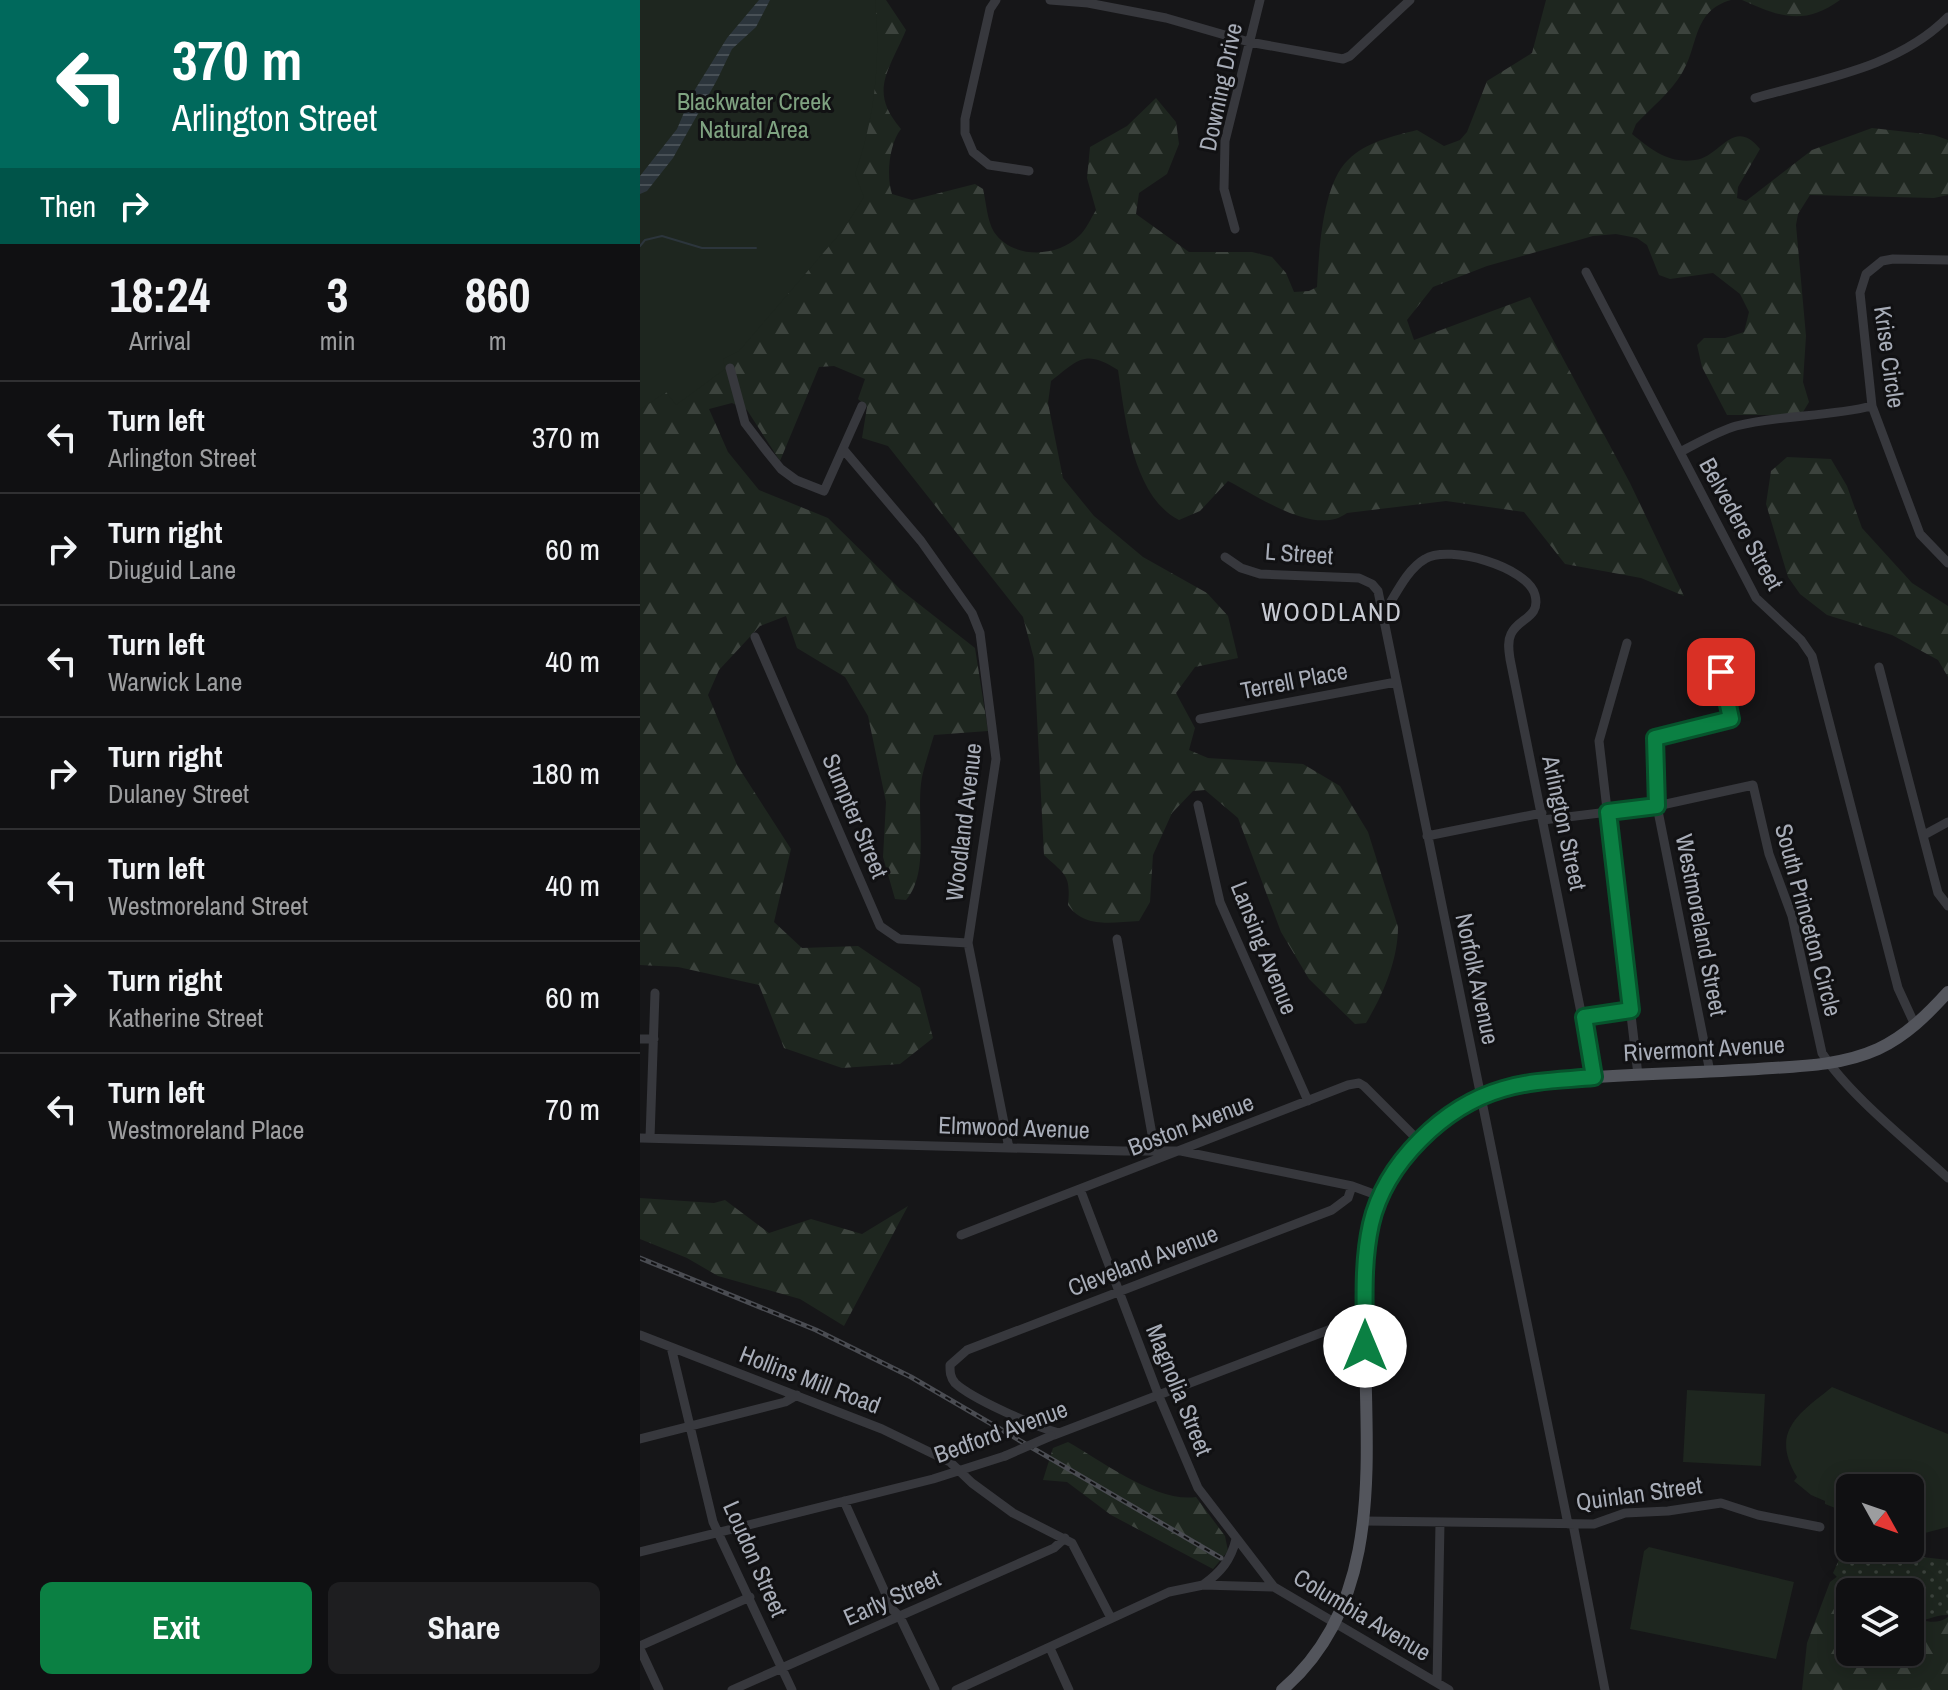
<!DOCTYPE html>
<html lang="en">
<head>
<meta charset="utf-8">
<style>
  :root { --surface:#101012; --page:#1e1e20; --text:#f1f3f6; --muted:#9c9d9f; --line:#303032; --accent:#0b8043 }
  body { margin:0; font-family:"Archivo Narrow",sans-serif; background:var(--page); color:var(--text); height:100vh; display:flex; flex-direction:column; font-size:30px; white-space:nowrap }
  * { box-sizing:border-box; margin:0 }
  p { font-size:26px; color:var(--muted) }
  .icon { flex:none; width:44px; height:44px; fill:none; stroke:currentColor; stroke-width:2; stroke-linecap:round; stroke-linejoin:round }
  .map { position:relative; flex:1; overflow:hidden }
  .side { display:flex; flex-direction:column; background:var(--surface); width:640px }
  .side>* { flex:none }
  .guide { background:#00695c; color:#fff; overflow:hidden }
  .needle { width:52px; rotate:130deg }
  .buttons { position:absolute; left:1196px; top:1474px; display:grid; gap:16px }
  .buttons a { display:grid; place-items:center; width:88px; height:88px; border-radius:12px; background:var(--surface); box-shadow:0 4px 20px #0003,0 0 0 2px var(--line); font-size:40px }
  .pin { position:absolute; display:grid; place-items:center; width:68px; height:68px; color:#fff; margin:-34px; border-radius:16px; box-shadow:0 4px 12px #0006 }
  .me { position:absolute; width:88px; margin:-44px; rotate:0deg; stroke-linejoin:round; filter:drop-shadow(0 0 6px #0008) }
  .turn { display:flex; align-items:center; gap:28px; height:168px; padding:0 40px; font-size:36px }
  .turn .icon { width:104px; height:104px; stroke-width:2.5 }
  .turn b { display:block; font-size:56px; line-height:68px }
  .then { display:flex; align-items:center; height:76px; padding:0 40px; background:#0003; gap:16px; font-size:30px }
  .eta { display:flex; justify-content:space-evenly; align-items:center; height:136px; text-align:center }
  .eta b { font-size:48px; font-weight:700; line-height:56px }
  .button { display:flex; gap:16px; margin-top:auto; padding:16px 40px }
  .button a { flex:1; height:92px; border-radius:12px; background:var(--accent); color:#fff; font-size:32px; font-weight:700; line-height:92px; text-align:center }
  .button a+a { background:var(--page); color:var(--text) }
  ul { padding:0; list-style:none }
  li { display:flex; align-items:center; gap:24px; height:112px; padding:0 40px; border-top:2px solid var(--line) }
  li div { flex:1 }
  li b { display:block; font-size:30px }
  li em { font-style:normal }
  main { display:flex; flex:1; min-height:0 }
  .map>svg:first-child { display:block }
</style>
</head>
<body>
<main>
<section class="side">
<div class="guide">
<div class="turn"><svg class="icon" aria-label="left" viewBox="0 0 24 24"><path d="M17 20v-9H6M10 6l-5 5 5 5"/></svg><div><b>370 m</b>Arlington Street</div></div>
<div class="then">Then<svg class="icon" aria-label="right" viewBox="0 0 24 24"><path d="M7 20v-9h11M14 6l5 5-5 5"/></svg></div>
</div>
<div class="eta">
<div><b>18:24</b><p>Arrival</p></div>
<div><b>3</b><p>min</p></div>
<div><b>860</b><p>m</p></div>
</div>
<ul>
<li><svg class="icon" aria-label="left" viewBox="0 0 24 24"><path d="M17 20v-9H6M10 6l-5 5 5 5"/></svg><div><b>Turn left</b><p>Arlington Street</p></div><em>370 m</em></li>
<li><svg class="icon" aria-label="right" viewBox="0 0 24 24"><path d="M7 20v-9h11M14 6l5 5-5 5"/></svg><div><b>Turn right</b><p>Diuguid Lane</p></div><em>60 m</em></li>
<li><svg class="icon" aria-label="left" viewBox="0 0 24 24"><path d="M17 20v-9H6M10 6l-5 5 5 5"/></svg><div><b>Turn left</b><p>Warwick Lane</p></div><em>40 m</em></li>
<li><svg class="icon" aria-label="right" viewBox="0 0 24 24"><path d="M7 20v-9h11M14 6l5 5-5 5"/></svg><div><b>Turn right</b><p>Dulaney Street</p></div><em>180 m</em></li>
<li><svg class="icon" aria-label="left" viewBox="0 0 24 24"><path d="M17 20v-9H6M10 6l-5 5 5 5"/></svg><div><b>Turn left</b><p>Westmoreland Street</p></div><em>40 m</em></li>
<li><svg class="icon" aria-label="right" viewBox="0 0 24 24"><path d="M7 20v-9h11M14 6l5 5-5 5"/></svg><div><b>Turn right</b><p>Katherine Street</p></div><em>60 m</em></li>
<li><svg class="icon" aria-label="left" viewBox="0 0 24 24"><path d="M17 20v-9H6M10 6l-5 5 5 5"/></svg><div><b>Turn left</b><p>Westmoreland Place</p></div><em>70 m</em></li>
</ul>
<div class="button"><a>Exit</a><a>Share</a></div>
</section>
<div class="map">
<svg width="1308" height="1690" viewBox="0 0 1308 1690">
  <defs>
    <pattern id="forest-firs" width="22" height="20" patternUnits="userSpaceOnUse" patternTransform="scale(2)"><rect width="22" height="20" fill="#1e261f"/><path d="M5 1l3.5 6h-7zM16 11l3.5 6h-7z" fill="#3c433d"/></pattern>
    <pattern id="garden-dots" width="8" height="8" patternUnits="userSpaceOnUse" patternTransform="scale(2)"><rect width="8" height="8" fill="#1e261f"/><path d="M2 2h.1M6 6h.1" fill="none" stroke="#3c433d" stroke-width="1.8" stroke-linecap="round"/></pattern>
    <pattern id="water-rules" width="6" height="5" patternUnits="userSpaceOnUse" patternTransform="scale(2)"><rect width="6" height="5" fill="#2c353c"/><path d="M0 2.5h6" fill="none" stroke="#485056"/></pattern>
  </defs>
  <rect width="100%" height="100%" fill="#161618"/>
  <path fill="url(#forest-firs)" d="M 130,0 L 246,0 L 266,30 C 249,71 228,91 261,129 C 249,144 246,176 252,194 L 272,200 L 335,184 L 343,189 C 346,201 347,221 354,232 C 372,259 417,258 439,236 C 446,230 451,218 456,210 L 447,178 L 450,147 L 487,126 L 516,98 L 536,122 L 539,144 L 527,174 L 499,193 L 496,214 L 549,252 L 612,252 L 632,257 L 646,273 L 654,292 L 669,291 L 677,287 C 679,252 682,185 708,160 C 726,142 753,136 777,130 L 804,146 L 820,140 L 827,132 L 847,81 L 892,53 L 906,0 L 1091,0 C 1052,11 1059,46 1042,73 C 1031,92 1011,108 996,124 L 992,134 C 1012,150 1029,164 1055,160 C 1081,157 1093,116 1120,149 L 1098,187 L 1097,198 L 1106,201 L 1172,150 L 1232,128 L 1294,135 L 1308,140 L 1308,195 L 1294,198 L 1170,195 L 1158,214 L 1156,225 L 1166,336 L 1163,382 L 1169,402 L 1163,412 L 1142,415 L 1087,415 L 1062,367 L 1057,345 L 1064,338 L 1085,338 L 1104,332 L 1109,312 L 1100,294 L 1073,273 L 1030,279 L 1019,275 L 1007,245 L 997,238 L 976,234 L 953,236 L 847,266 L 793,287 L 767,320 L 774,340 L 890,297 L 990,483 L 1044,596 L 1001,578 L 925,564 L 884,512 L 806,501 L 707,513 C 675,537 618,496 588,481 L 560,511 L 539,520 C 492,496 485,416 478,370 C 445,349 439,359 411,381 L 408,403 L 423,478 L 454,516 L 503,557 L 567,593 L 588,616 L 598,658 L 555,667 L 536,693 L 555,728 L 549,750 L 568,758 L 663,764 L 700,786 L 728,832 L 758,927 C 758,960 743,995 726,1023 L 715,1024 L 669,979 L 641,932 L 598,818 L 565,790 L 553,791 L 532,813 L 513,855 L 510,902 L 499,921 C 472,922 445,929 428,905 C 431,874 425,875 404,855 L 394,659 L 383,617 L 248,446 L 222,438 L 227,407 L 218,399 L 225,379 L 194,366 L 179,367 L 140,461 L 107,410 L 92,403 L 69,409 L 88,452 L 119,490 L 188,518 L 261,590 L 335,648 L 348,731 L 294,735 C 290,749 285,763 282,777 C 275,814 291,871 266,900 L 255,899 L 243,857 L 246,802 L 228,716 L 205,677 L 157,648 L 146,616 L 120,626 L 79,670 L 68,695 L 97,765 L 151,849 L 134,922 L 162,948 L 218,946 L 280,988 L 293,1038 L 260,1064 L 202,1068 L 144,1048 L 119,985 L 38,967 L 0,965 L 0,313 Z
    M 1102,0 L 1200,0 C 1164,26 1140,17 1102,0 Z
    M 1147,457 L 1191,459 L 1207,486 L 1222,528 L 1272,583 L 1308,606 L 1308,677 L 1298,660 L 1252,635 L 1187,615 L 1160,594 L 1148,577 L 1126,504 L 1131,471 Z
    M 0,1198 L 74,1203 L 85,1200 L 129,1233 L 171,1219 L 222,1234 L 268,1206 L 204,1326 L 160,1299 L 78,1276 L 47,1258 L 0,1239 Z
    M 428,1442 C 462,1461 517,1503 556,1497 L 585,1536 L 588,1551 L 573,1569 L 471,1515 L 427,1482 L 403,1480 L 413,1448 Z
    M 1198,1576 L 1232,1592 L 1210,1592 L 1210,1652 L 1270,1652 L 1270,1614 C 1281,1621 1296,1626 1308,1617 L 1308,1690 L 1162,1690 L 1167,1643 L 1190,1582 Z"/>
  <path fill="#1e261f" d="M 0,0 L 235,0 C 241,59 235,118 215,174 L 224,197 L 203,230 L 99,351 L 83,359 L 85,369 L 36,405 L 26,392 L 0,410 Z
    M 1192,1387 L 1308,1434 L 1308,1527 L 1285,1533 L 1285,1537 L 1270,1535 L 1270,1488 L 1210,1488 L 1210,1514 L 1185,1504 L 1185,1501 L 1171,1495 L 1154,1481 L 1157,1477 C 1129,1431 1160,1413 1192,1387 Z
    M 1047,1390 L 1125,1394 L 1121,1466 L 1043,1462 Z
    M 1009,1547 L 1154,1582 L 1136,1659 L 990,1629 L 1004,1551 Z"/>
  <path fill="url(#garden-dots)" d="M 1208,1540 L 1210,1548 C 1232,1548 1242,1565 1263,1560 L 1265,1555 L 1308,1560 L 1308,1615 C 1295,1614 1284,1623 1270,1621 L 1270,1592 L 1212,1592 L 1193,1573 Z"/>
  <path fill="url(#water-rules)" d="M 119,0 L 130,0 L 116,27 L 92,49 L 77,80 L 33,158 L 7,191 L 0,194 L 0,176 L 37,129 L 51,96 L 87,38 Z"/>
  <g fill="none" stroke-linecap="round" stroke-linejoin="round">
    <path stroke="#2c353c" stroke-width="2" d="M 0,246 L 5,240 L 22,236 L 62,248 L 116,248"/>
    <path stroke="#37383d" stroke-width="9" d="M 356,0 L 350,9 L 325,119 L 325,133 L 333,152 L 349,165 L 389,171
      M 410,0 L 448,3 L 526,18 L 609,42 L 703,59 L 710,56 L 770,0
      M 1115,98 C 1181,79 1258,68 1308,17
      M 595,229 L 584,189 L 585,141 L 620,0
      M 1308,260 L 1253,259 L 1242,261 L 1226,274 L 1220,293 L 1232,406 L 1280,534 L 1308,563
      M 946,272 L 1116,598 L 1161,640 L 1172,656 L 1258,988 L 1275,1025
      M 90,368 L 105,423 L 128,453 L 141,469 L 156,480 L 184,491 L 222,406
      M 203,449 L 281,541 L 332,613 L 340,633 L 356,759 L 328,943 L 369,1148
      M 1040,452 C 1058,443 1076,432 1096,426 C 1138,415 1188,417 1232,406
      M 585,557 L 601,568 L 620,574 L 719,578 L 732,584 L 738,591 L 928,1524
      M 744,613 C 755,596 767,569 785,559 C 809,544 888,567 895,595 C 901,618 878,618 871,634 C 867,642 869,651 870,659 L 954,1077
      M 115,637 L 240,926 L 259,939 L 328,943
      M 987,643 L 959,741 L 998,1075
      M 1239,667 L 1298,893 L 1308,906
      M 560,719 L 756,682
      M 558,805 L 580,902 L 668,1101
      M 903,820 L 1017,806 L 1113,785 L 1129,854 L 1152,916 L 1182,1053 C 1209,1095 1270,1143 1308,1178
      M 1284,835 L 1308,822
      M 787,836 L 902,813
      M 477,939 L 515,1151
      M 944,1017 L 991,1010
      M 0,1039 L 14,1039
      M 1070,1072 L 1017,806 L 1015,738 L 1091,719 L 1076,649
      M 0,1138 L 484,1151 L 541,1151 L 712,1186 L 742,1197
      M 10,1138 L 15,993
      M 440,1189 L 518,1394 L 558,1488 L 634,1587
      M 321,1235 L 708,1085 L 719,1083 L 724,1086 L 779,1141
      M 0,1335 L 242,1429 L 310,1462 L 332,1483 L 373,1513 L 432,1543 L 471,1618
      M 31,1347 L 73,1522 L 152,1690
      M 419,1433 C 396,1427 332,1399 315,1383 C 310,1377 310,1372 310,1365 L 327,1350 L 692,1210 L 708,1198 L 712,1186
      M 414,1435 L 725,1316
      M 0,1439 L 145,1402 L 157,1395
      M 204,1501 L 253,1610 L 260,1617 L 295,1690
      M 724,1521 L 954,1524 L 985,1513 L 1028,1511 L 1081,1503 L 1118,1515 L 1180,1527
      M 933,1524 L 965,1690
      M 0,1552 L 293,1479 L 365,1456
      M 563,1585 C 581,1572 591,1560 596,1539
      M 0,1646 L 110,1597
      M 410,1648 L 429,1690
      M 0,1649 L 19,1690
      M 797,1683 L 800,1523
      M 92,1690 L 414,1548 L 425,1538
      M 316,1690 L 529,1592 L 563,1585 L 634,1587 L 809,1690"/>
    <path stroke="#53555c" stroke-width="12" d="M 642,1690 C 753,1595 722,1438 725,1308 C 726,1245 732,1188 779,1141 C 797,1123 820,1105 843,1095 C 872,1083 902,1082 932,1079 C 999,1073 1065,1073 1132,1068 C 1168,1066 1205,1064 1238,1049 C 1266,1036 1288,1014 1308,992"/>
    <g stroke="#4a4c52" stroke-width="5">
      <path id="rail" d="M 0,1258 L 176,1330 L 271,1377 L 581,1558"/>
    </g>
    <use href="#rail" stroke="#111113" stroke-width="2" stroke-dasharray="6" stroke-linecap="butt"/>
    <path stroke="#37383d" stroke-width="9" d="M 365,1456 L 411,1436"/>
  </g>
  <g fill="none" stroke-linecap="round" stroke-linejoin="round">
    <g stroke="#07532c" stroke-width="20">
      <path id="route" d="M 725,1346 C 725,1306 722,1264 731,1224 C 745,1163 804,1106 863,1089 C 893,1080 924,1080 954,1077 L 944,1017 L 991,1010 L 968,812 L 1017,806 L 1015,738 L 1091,719 L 1081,672"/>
    </g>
    <use href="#route" stroke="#0b8043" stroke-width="14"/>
  </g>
  <g text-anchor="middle" stroke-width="6" stroke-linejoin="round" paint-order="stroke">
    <g font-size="24" fill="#a8adb8" stroke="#111113">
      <text transform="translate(581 87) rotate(-78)" y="8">Downing Drive</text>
      <text transform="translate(1249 357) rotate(82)" y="8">Krise Circle</text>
      <text transform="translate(1101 524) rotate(61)" y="8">Belvedere Street</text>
      <text transform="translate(659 554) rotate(4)" y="8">L Street</text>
      <text transform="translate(654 681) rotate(-11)" y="8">Terrell Place</text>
      <text transform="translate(215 816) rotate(67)" y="8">Sumpter Street</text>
      <text transform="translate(324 822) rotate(-83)" y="8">Woodland Avenue</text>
      <text transform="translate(924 823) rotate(78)" y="8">Arlington Street</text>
      <text transform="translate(1168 920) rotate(75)" y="8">South Princeton Circle</text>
      <text transform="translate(1061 925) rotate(79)" y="8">Westmoreland Street</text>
      <text transform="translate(624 948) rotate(68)" y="8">Lansing Avenue</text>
      <text transform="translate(837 979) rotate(78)" y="8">Norfolk Avenue</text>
      <text transform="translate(1064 1049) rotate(-3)" y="8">Rivermont Avenue</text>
      <text transform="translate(551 1125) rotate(-21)" y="8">Boston Avenue</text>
      <text transform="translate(374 1128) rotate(2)" y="8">Elmwood Avenue</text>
      <text transform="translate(503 1261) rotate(-21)" y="8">Cleveland Avenue</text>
      <text transform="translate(170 1380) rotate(21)" y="8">Hollins Mill Road</text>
      <text transform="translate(539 1390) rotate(68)" y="8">Magnolia Street</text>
      <text transform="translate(361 1432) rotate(-20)" y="8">Bedford Avenue</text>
      <text transform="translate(999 1494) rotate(-8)" y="8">Quinlan Street</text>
      <text transform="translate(115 1559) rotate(66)" y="8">Loudon Street</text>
      <text transform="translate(252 1598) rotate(-24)" y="8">Early Street</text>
      <text transform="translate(722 1615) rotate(31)" y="8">Columbia Avenue</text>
    </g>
    <g font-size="24" fill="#7fa381" stroke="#111113">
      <text x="114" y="110">Blackwater Creek<tspan x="114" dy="28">Natural Area</tspan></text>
    </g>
    <g font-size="26" letter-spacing="2" fill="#c9ccd4" stroke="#111113">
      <text x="692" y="621">WOODLAND</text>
    </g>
  </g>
</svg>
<div class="buttons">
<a><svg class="needle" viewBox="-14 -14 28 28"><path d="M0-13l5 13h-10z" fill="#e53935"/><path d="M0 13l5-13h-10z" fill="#9c9d9f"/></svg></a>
<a><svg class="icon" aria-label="layers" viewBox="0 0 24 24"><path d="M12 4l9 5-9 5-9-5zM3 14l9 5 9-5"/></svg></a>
</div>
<div class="pin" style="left:1081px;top:672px;background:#d93025"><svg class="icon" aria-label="arrive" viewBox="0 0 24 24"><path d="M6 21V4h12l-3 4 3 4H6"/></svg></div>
<svg class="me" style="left:725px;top:1346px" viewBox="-20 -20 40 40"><circle r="19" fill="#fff"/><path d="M0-13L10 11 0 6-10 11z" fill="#0b8043"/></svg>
</div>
</main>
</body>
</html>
